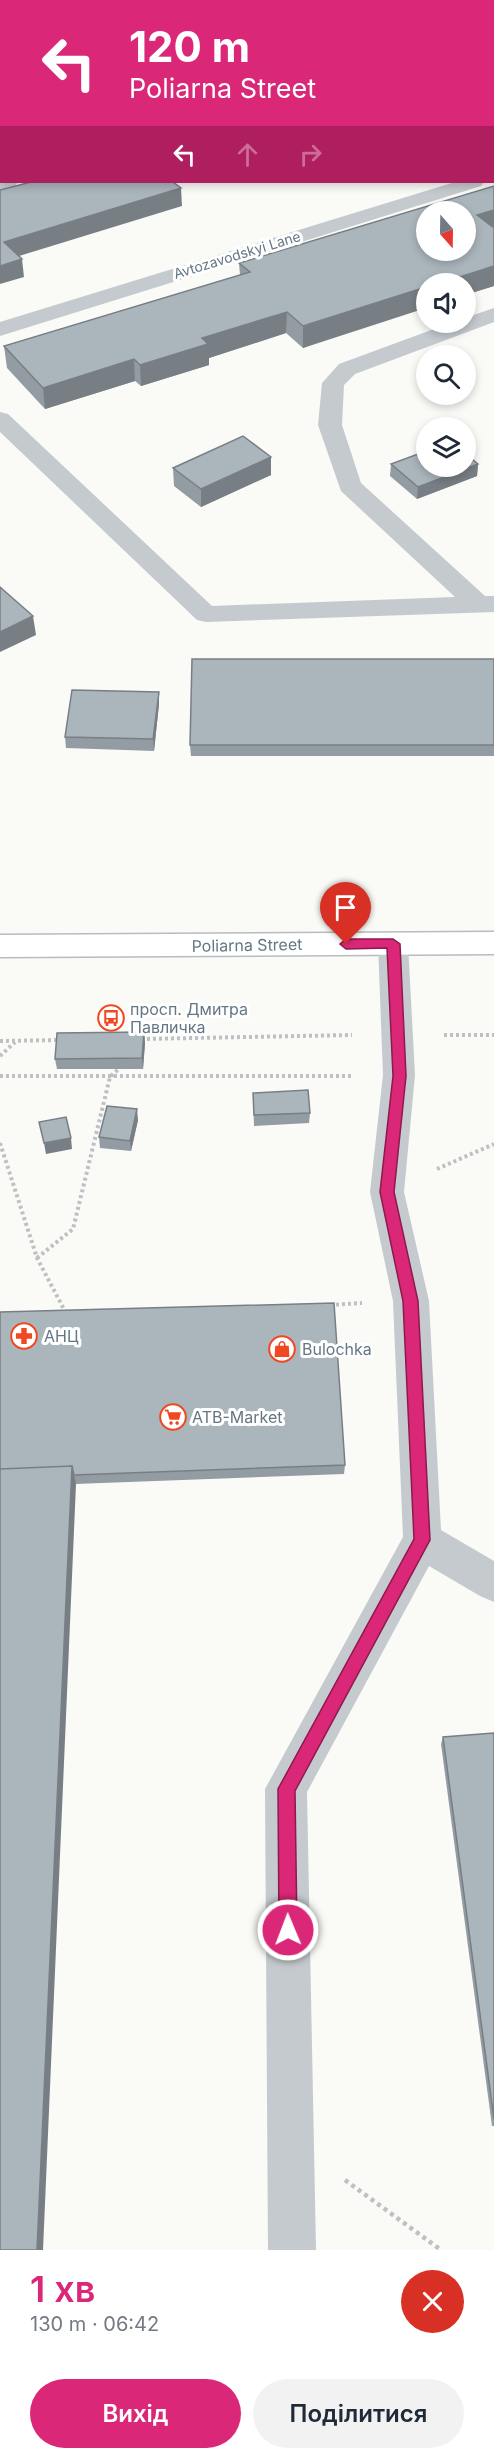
<!DOCTYPE html>
<html lang="uk">
<head>
<meta charset="utf-8">
<style>
  :root { --surface:#fff; --page:#f2f2f3; --text:#1f2937; --muted:#747a83; --accent:#db2777 }
  body { margin:0; font-family:Inter,sans-serif; background:var(--page); color:var(--text); height:100vh; display:flex; flex-direction:column; font-size:22px; white-space:nowrap }
  * { box-sizing:border-box; margin:0 }
  p { font-size:20px; color:var(--muted) }
  .icon { flex:none; width:33px; height:33px; fill:none; stroke:currentColor; stroke-width:2; stroke-linecap:round; stroke-linejoin:round }
  .map { position:relative; height:2250px; overflow:hidden }
  .drawer { display:flex; flex-direction:column; background:var(--surface); flex:1 }
  .drawer>* { flex:none }
  .hud { position:absolute; left:0px; top:0px; width:495px; height:183px; box-shadow:0 3px 9px #0003; background:#db2777; color:#fff; overflow:hidden }
  .needle { width:39px; rotate:160deg }
  .buttons { position:absolute; left:416px; top:201px; display:grid; gap:12px }
  .buttons a { display:grid; place-items:center; width:60px; height:60px; border-radius:50%; background:var(--surface); box-shadow:0 3px 9px #0003; font-size:30px }
  .pin { position:absolute; display:grid; place-items:center; width:51px; height:51px; color:#fff; margin:-62px -26px; border-radius:50% 50% 50% 0; rotate:-45deg; box-shadow:0 0 6px #0007 }
  .pin .icon { rotate:45deg }
  .me { position:absolute; width:66px; margin:-33px; rotate:359deg; stroke-linejoin:round; filter:drop-shadow(0 0 4px #0008) }
  .turn { display:flex; align-items:center; gap:21px; height:126px; padding:0 30px; font-size:27px }
  .turn .icon { width:78px; height:78px; stroke-width:2.5 }
  .turn b { display:block; font-size:42px; line-height:51px }
  .lanes { display:flex; align-items:center; height:57px; padding:0 30px; background:#0003; justify-content:center; gap:30px; direction:ltr }
  .lanes .off { opacity:.35 }
  .round { display:grid; place-items:center; flex:none; width:63px; height:63px; border-radius:32px; background:var(--page) }
  .headline { display:flex; align-items:center; justify-content:space-between; height:102px; padding:0 30px }
  h1 { font-size:36px; font-weight:600; line-height:45px; color:var(--accent) }
  .action { display:flex; gap:12px; margin-top:auto; padding:12px 30px }
  .action a { flex:1; height:69px; border-radius:36px; background:var(--accent); color:#fff; font-size:24px; font-weight:600; line-height:69px; text-align:center }
  .action a+a { background:var(--page); color:var(--text) }
  .map>svg:first-child { display:block }
</style>
</head>
<body>
<div class="map">
<svg width="494" height="2250" viewBox="0 0 494 2250">
  <rect width="100%" height="100%" fill="#fafaf7"/>
  <g fill="none" stroke-linecap="round" stroke-linejoin="round">
    <g stroke="#b6bcc0" stroke-width="3">
      <path id="major" d="M 430,0 L 449,0 L 450,2 L 431,2 Z
        M 494,932 L 494,954 L 0,957 L 0,935 Z"/>
    </g>
    <path stroke="#bdc1c4" stroke-width="4" stroke-dasharray="3 3" stroke-linecap="butt" d="M 444,1035 L 494,1035
      M 141,1039 L 352,1035
      M 0,1041 L 61,1040
      M 0,1056 L 15,1042
      M 0,1076 L 353,1076
      M 0,1143 L 37,1258 L 67,1315
      M 437,1169 L 494,1144
      M 37,1258 L 73,1229 L 110,1077 L 121,1067
      M 330,1305 L 362,1303"/>
    <path stroke="#bdc1c4" stroke-width="4.5" stroke-dasharray="4 4" stroke-linecap="butt" d="M 345,2180 L 441,2250"/>
    <path fill="#c5cace" fill-rule="evenodd" d="M 0,0 L 8,2 L 2,2 L 2,10 Z
      M 164,0 L 182,0 L 183,2 L 165,2 Z
      M 218,0 L 240,0 L 217,2 Z
      M 0,178 L 2,182 L 18,182 L 15,186 L 0,190 Z
      M 455,182 L 484,182 L 481,186 L 0,336 L 0,322 Z
      M 494,308 L 494,322 L 355,374 L 344,385 L 342,425 L 361,483 L 485,596 L 494,596 L 494,612 L 206,622 L 197,620 L 0,432 L 0,412 L 8,414 L 212,606 L 455,597 L 341,491 L 318,425 L 322,383 L 339,364 L 453,322 L 465,322 L 465,318 Z
      M 393,933 L 404,936 L 408,944 L 415,1075 L 404,1192 L 429,1301 L 441,1530 L 494,1561 L 494,1602 L 480,1596 L 429,1566 L 307,1792 L 316,2250 L 268,2250 L 265,1789 L 403,1537 L 393,1301 L 370,1192 L 383,1075 L 378,944 L 382,936 Z"/>
    <use href="#major" fill="#fff" fill-rule="evenodd"/>
    <path stroke="#a4acb2" stroke-width="1.5" d="M 473,0 L 476,2"/>
  </g>
  <path fill="#939ca2" d="M 239,263 L 494,286 L 465,295 L 465,284 L 303,348 L 286,333 L 209,358 L 209,365 L 141,386 L 135,381 L 45,409 L 7,368 L 4,346 L 240,275 Z
    M 271,457 L 271,475 L 201,507 L 174,486 L 173,468 Z
    M 391,464 L 478,464 L 477,476 L 417,499 L 390,476 Z
    M 494,659 L 494,756 L 191,756 L 190,745 Z
    M 159,692 L 159,704 L 154,751 L 66,748 L 65,737 Z
    M 144,1032 L 145,1043 L 143,1069 L 57,1069 L 55,1059 Z
    M 253,1093 L 310,1113 L 309,1123 L 254,1126 Z
    M 138,1120 L 131,1151 L 100,1148 L 99,1137 Z
    M 0,1312 L 345,1465 L 344,1474 L 75,1484 Z
    M 494,1733 L 494,2126 L 492,2126 L 441,1744 L 443,1737 Z"/>
  <path fill="#787f84" d="M 2,120 L 2,138 L 0,139 L 0,121 Z
    M 181,188 L 182,206 L 6,260 L 4,242 Z
    M 494,210 L 494,230 L 477,215 Z
    M 22,259 L 24,277 L 0,284 L 0,266 Z
    M 494,266 L 494,286 L 465,295 L 465,284 L 438,284 Z
    M 426,287 L 426,308 L 303,348 L 303,326 Z
    M 287,312 L 286,333 L 209,358 L 209,365 L 141,386 L 140,365 L 202,338 Z
    M 134,359 L 135,381 L 45,409 L 43,388 Z
    M 271,457 L 271,475 L 201,507 L 201,489 Z
    M 478,464 L 477,476 L 417,499 L 418,487 Z
    M 33,616 L 36,635 L 0,652 L 0,632 Z
    M 159,692 L 159,704 L 154,751 L 153,739 Z
    M 144,1032 L 145,1043 L 143,1069 L 142,1058 Z
    M 137,1109 L 138,1120 L 131,1151 L 130,1141 Z
    M 71,1138 L 72,1149 L 46,1154 L 44,1143 Z
    M 72,1466 L 76,1484 L 43,2250 L 37,2250 Z"/>
  <path fill="#abb5bc" stroke="#787f84" stroke-width="1.5" fill-rule="evenodd" d="M 109,0 L 164,0 L 166,2 L 111,2 Z
    M 0,61 L 2,62 L 2,120 L 0,121 Z
    M 31,182 L 173,182 L 181,188 L 4,242 L 22,259 L 0,266 L 0,190 Z
    M 494,186 L 494,210 L 477,215 L 494,228 L 494,266 L 438,284 L 426,284 L 426,287 L 303,326 L 287,312 L 202,338 L 208,344 L 140,365 L 134,359 L 43,388 L 4,346 L 250,272 L 239,263 ZM 426,212 L 465,212 L 465,250 L 426,250 Z
    M 243,436 L 271,457 L 201,489 L 173,468 Z
    M 426,451 L 426,466 L 465,466 L 465,453 L 478,464 L 418,487 L 391,464 Z
    M 0,587 L 33,616 L 0,632 Z
    M 192,659 L 494,659 L 494,745 L 190,745 Z
    M 72,690 L 159,692 L 153,739 L 65,737 Z
    M 144,1032 L 142,1058 L 55,1059 L 57,1033 Z
    M 308,1090 L 310,1113 L 254,1115 L 253,1093 Z
    M 107,1106 L 137,1109 L 130,1141 L 99,1137 Z
    M 66,1117 L 71,1138 L 44,1143 L 39,1122 Z
    M 334,1303 L 345,1465 L 74,1475 L 72,1466 L 0,1469 L 0,1312 Z
    M 72,1466 L 37,2250 L 0,2250 L 0,1469 Z
    M 494,1733 L 494,2119 L 443,1737 Z"/>
  <path fill="#db2777" stroke="#8e194d" stroke-width="1.5" d="M 346,939 L 393,939 L 400,944 L 406,1076 L 394,1192 L 418,1301 L 430,1540 L 295,1791 L 297,1930 L 295,1936 L 288,1939 L 282,1936 L 279,1930 L 278,1789 L 414,1539 L 403,1301 L 380,1192 L 393,1076 L 387,948 L 346,949 L 340,944 Z"/>
  <defs>
    <g id="bus-ring" transform="scale(1.35)"><circle r="9.5" fill="#fff" stroke="#f04922" stroke-width="1.5"/><path d="M-5-6H5V4H4V6H2V4H-2V6H-4V4H-5ZM-3.5-4V0h7V-4ZM-3.5 1.2v1.5H-2V1.2ZM2 1.2v1.5H3.5V1.2Z" fill="#f04922"/></g>
    <g id="pharmacy-ring" transform="scale(1.35)"><circle r="9.5" fill="#fff" stroke="#f04922" stroke-width="1.5"/><path d="M-2-6h4v4h4v4h-4v4h-4v-4h-4v-4h4Z" fill="#f04922"/></g>
    <g id="shop-ring" transform="scale(1.35)"><circle r="9.5" fill="#fff" stroke="#f04922" stroke-width="1.5"/><path d="M-5-2.5h2.3a2.7 3.5 0 0 1 5.4 0H5L5.5 6h-11ZM-1.5-2.5h3a1.5 2.3 0 0 0-3 0Z" fill="#f04922"/></g>
    <g id="supermarket-ring" transform="scale(1.35)"><circle r="9.5" fill="#fff" stroke="#f04922" stroke-width="1.5"/><path d="M-6-5.5h2.5l.6 2H6L4.5 2H-2.5L-4.4-4H-6ZM-1.5 3.2a1.3 1.3 0 1 0 .1 0ZM3 3.2a1.3 1.3 0 1 0 .1 0Z" fill="#f04922"/></g>
  </defs>
  <g fill-rule="evenodd">
    <use href="#bus-ring" x="111" y="1018"/>
    <use href="#pharmacy-ring" x="24" y="1336"/>
    <use href="#shop-ring" x="282" y="1349"/>
    <use href="#supermarket-ring" x="173" y="1417"/>
  </g>
  <g text-anchor="middle" stroke-width="6" stroke-linejoin="round" paint-order="stroke">
    <g font-size="14" fill="#637785" stroke="#fff">
      <text transform="translate(237 255) rotate(-17)" y="5">Avtozavodskyi Lane</text>
    </g>
    <g font-size="16" fill="#637785" stroke="#fff">
      <text transform="translate(247 945) rotate(-1)" y="6">Poliarna Street</text>
    </g>
    <g font-size="16" fill="#637785" stroke="#fff" text-anchor="start">
      <text x="130" y="1015">просп. Дмитра<tspan x="130" dy="18">Павличка</tspan></text>
      <text x="44" y="1342">АНЦ</text>
      <text x="302" y="1355">Bulochka</text>
      <text x="192" y="1423">ATB-Market</text>
    </g>
  </g>
</svg>
<div class="buttons">
<a><svg class="needle" viewBox="-14 -14 28 28"><path d="M0-13l5 13h-10z" fill="#e53935"/><path d="M0 13l5-13h-10z" fill="#747a83"/></svg></a>
<a><svg class="icon" aria-label="sound" viewBox="0 0 24 24"><path d="M4 9h4l5-4v14l-5-4H4zM17 9q2 3 0 6"/></svg></a>
<a><svg class="icon" aria-label="search" viewBox="0 0 24 24"><circle cx="10" cy="10" r="6"/><path d="M15 15l6 6"/></svg></a>
<a><svg class="icon" aria-label="layers" viewBox="0 0 24 24"><path d="M12 4l9 5-9 5-9-5zM3 14l9 5 9-5"/></svg></a>
</div>
<div class="pin" style="left:346px;top:944px;background:#d93025"><svg class="icon" aria-label="arrive" viewBox="0 0 24 24"><path d="M6 21V4h12l-3 4 3 4H6"/></svg></div>
<svg class="me" style="left:288px;top:1930px" viewBox="-20 -20 40 40"><circle r="17" fill="#db2777" stroke="#fff" stroke-width="3"/><path d="M0-11L8 9 0 5-8 9z" fill="#fff"/></svg>
<div class="hud">
<div class="turn"><svg class="icon" aria-label="left" viewBox="0 0 24 24"><path d="M17 20v-9H6M10 6l-5 5 5 5"/></svg><div><b>120 m</b>Poliarna Street</div></div>
<div class="lanes"><svg class="icon" aria-label="left" viewBox="0 0 24 24"><path d="M17 20v-9H6M10 6l-5 5 5 5"/></svg><svg class="icon off" aria-label="ahead" viewBox="0 0 24 24"><path d="M12 20V5M6 11l6-6 6 6"/></svg><svg class="icon off" aria-label="right" viewBox="0 0 24 24"><path d="M7 20v-9h11M14 6l5 5-5 5"/></svg></div>
</div>
</div>
<section class="drawer">
<div class="headline"><div><h1>1 хв</h1><p>130 m · 06:42</p></div><a class="round" style="background:#d93025;color:#fff"><svg class="icon" aria-label="close" viewBox="0 0 24 24"><path d="M6 6l12 12M18 6L6 18"/></svg></a></div>
<div class="action"><a>Вихід</a><a>Поділитися</a></div>
</section>
</body>
</html>
